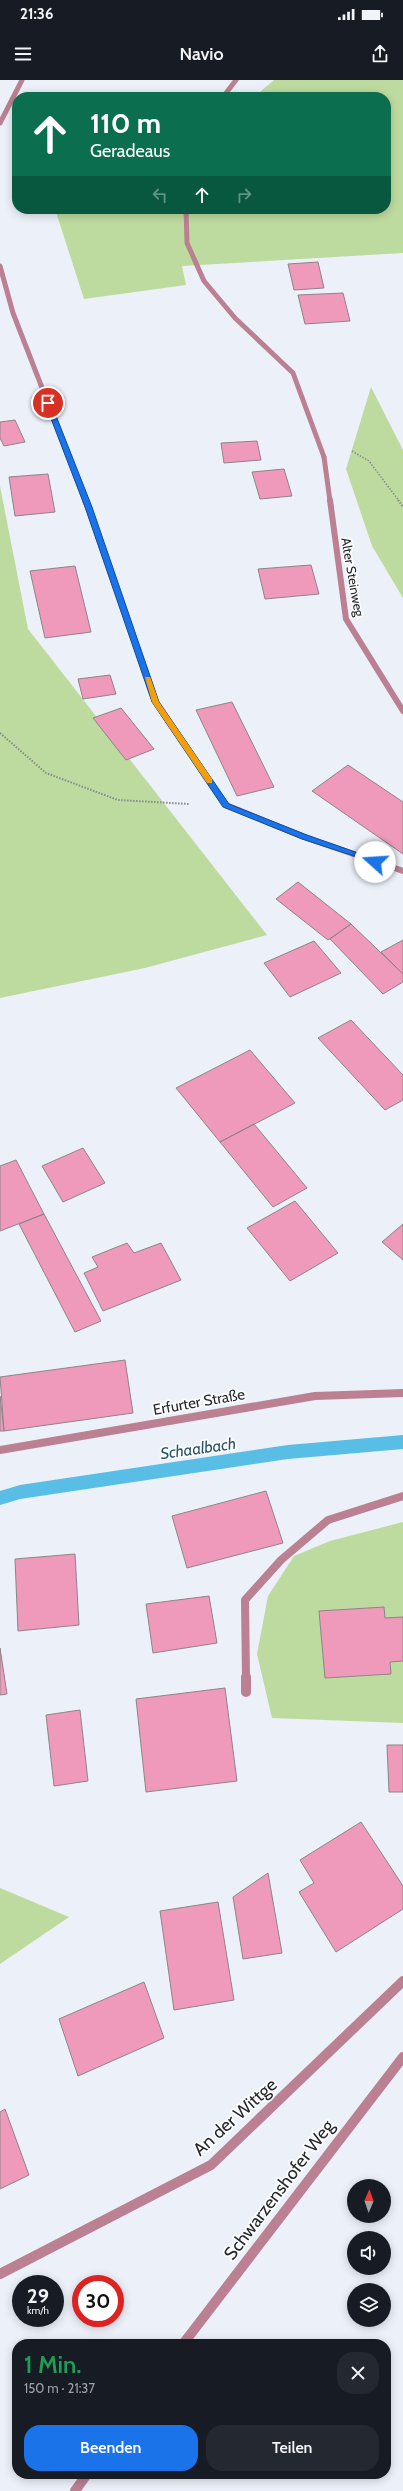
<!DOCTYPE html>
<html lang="de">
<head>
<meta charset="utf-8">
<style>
  :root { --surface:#171b24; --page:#242831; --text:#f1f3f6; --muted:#9ea1a6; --accent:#1a73e8 }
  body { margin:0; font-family:Cabin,sans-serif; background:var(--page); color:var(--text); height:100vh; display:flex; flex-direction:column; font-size:15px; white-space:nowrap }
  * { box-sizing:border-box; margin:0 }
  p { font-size:13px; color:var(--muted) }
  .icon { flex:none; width:22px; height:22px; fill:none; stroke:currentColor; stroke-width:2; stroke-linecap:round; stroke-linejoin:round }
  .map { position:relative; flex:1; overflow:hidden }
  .details { position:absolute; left:12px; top:2259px; width:379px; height:140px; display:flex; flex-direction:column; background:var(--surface); border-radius:16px; box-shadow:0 2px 10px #0003 }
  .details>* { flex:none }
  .guide { position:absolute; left:12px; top:12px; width:379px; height:122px; border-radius:16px; box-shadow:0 2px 10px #0003; background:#0b6e4f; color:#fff; overflow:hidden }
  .needle { width:26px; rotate:2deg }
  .controls { position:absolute; left:347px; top:2099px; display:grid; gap:8px }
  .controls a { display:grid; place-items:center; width:44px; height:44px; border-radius:50%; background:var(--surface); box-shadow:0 2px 10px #0003; font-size:20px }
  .speed { position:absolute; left:12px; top:2195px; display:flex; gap:8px; font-size:20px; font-weight:700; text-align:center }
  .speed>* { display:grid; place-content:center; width:52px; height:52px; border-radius:50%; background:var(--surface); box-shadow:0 2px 10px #0003; line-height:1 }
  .speed small { font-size:10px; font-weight:400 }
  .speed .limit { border:6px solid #d22; background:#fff; color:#111 }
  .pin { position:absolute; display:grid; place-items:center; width:34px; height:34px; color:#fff; margin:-17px; border:2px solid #fff; border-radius:50%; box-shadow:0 1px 4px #0007 }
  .me { position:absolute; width:44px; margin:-22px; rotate:289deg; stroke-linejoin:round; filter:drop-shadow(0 0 3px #0008) }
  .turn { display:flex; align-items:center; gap:14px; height:84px; padding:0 12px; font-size:18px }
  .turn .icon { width:52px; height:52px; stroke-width:2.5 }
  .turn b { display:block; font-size:28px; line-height:34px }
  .lanes { display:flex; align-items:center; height:38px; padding:0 12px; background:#0003; justify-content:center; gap:20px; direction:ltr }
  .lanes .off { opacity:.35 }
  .round { display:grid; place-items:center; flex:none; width:42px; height:42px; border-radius:16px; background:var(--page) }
  .headline { display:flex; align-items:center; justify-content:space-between; height:68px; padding:0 12px }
  h1 { font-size:24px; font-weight:600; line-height:30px; color:#1e9e55 }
  .button { display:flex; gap:8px; margin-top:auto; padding:8px 12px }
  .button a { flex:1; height:46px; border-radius:16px; background:var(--accent); color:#fff; font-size:16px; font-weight:600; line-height:46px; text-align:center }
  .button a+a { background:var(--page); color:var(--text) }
  .status { display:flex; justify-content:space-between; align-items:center; height:28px; padding:0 20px; background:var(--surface); direction:ltr }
  .status svg { height:11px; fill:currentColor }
  header { display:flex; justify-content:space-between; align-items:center; height:52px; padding:0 12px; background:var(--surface); font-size:18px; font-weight:600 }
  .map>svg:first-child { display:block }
</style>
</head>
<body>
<div class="status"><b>21:36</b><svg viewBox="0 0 49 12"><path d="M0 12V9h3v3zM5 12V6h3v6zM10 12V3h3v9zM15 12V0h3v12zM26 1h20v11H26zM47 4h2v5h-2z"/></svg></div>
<header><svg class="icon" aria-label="menu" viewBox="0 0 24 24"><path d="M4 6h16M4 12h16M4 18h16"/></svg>Navio<svg class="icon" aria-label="share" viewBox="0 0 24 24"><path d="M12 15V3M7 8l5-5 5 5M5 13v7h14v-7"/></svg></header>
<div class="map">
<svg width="403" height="2411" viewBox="0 0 403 2411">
  <rect width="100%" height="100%" fill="#ecf0f8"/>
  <path fill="#bedb9f" d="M 274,0 L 403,0 L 403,173 L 182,186 L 186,205 L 84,219 L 55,129 L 386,129 L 386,17 L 254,17 Z
    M 371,307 L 403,370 L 403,518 L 372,466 L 346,389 Z
    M 0,406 L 28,549 L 267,855 L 145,888 L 0,918 Z
    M 403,1442 L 403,1643 L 272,1638 L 257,1574 L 268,1516 L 294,1476 L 330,1461 Z
    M 0,1808 L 69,1837 L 0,1884 Z"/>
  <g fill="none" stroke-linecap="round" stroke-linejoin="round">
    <path fill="#58bee6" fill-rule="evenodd" d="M 403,1355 L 403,1369 L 288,1379 L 20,1419 L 0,1425 L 0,1411 L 20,1405 L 288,1365 Z"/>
  </g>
  <path fill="#ef99bb" stroke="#8e8588" d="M 318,182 L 324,208 L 294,210 L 288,184 Z
    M 343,213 L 350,241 L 305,244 L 298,215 Z
    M 15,340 L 25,362 L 4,366 L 0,358 L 0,342 Z
    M 257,361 L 261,380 L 224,383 L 221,363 Z
    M 284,389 L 292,416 L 260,419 L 252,392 Z
    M 48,394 L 55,432 L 15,436 L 9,397 Z
    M 311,485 L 319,514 L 265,519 L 258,489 Z
    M 75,486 L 91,552 L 45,558 L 30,491 Z
    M 110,595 L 116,614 L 83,619 L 78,599 Z
    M 232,622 L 274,707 L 237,716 L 196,630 Z
    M 121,628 L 154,669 L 126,680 L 93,638 Z
    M 348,685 L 403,722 L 403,774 L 312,711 Z
    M 298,802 L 351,844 L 328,860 L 276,819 Z
    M 351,844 L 403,894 L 403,902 L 383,914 L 330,859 Z
    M 403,860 L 403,894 L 381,872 Z
    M 314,861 L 341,893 L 290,917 L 264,883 Z
    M 351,940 L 403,995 L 403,1020 L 385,1030 L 318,958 Z
    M 250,970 L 295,1023 L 220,1062 L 176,1008 Z
    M 254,1044 L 307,1108 L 273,1127 L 220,1062 Z
    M 83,1068 L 105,1103 L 63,1122 L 42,1086 Z
    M 16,1080 L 44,1134 L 0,1151 L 0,1086 Z
    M 295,1121 L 338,1173 L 290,1201 L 247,1148 Z
    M 44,1134 L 101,1241 L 75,1252 L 19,1144 Z
    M 403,1144 L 403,1180 L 382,1162 Z
    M 127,1163 L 134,1173 L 161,1163 L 181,1200 L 103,1231 L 84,1193 L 98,1187 L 92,1177 Z
    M 125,1280 L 133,1333 L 4,1351 L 0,1297 Z
    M 0,1316 L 4,1351 L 0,1351 Z
    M 266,1411 L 283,1463 L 187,1488 L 172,1436 Z
    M 75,1474 L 79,1545 L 18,1551 L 15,1479 Z
    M 209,1516 L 217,1563 L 153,1573 L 146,1524 Z
    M 384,1527 L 385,1538 L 403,1537 L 403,1581 L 390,1582 L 391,1594 L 325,1598 L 319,1531 Z
    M 0,1568 L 7,1614 L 0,1615 Z
    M 225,1608 L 237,1701 L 146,1712 L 136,1619 Z
    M 80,1630 L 88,1701 L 54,1706 L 46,1635 Z
    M 387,1665 L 403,1665 L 403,1712 L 389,1712 Z
    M 361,1742 L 403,1806 L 403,1829 L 336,1872 L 299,1812 L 314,1803 L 300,1780 Z
    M 268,1793 L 282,1873 L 243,1879 L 233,1817 Z
    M 218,1822 L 234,1920 L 174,1930 L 160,1831 Z
    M 144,1902 L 164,1958 L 78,1996 L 59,1939 Z
    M 5,2029 L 29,2095 L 0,2109 L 0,2032 Z"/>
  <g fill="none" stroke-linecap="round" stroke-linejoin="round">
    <path stroke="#878a8f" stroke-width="1.5" stroke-dasharray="1.5 1.5" stroke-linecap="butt" d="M 352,371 L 369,381 L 399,421"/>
    <path stroke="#878a8f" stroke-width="2" stroke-dasharray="1.5 1.5" stroke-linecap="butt" d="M 398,420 L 403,427
      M 0,653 L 46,693 L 118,720 L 189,724"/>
    <path stroke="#bb8091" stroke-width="5" d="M 223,17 L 236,0
      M 0,43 L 22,0
      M 186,129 L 187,163 L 204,201 L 235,238 L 293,293 L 324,377
      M 0,186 L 13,233 L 86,421"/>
    <path stroke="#bb8091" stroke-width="6" d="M 85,420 L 88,427"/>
    <path stroke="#bb8091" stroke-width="5" d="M 324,377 L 330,421"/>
    <path stroke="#bb8091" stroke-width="6" d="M 330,420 L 346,539 L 403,631
      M 88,427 L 156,622 L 226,725 L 304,757 L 403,791"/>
    <path stroke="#bb8091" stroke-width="8" d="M 0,1370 L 315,1316 L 403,1313
      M 246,1598 L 245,1520 L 281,1480 L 328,1440 L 403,1416"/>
    <path stroke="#bb8091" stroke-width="10" d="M 246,1597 L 246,1612
      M 0,2194 L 211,2085 L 403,1901
      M 183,2264 L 403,1977
      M 75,2411 L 87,2394"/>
  </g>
  <path fill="#1a73e8" stroke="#114b97" d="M 48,321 L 51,323 L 92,427 L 159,622 L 229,724 L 307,755 L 378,780 L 378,784 L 302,759 L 223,727 L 152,622 L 85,427 L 45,323 Z"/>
  <path fill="#f59e0b" d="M 145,597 L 150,597 L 159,622 L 212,699 L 212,703 L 207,703 L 152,622 Z"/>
  <g text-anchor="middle" stroke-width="3.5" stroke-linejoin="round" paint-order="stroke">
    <g font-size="13" fill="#25272a" stroke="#fcfdff">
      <text transform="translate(353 497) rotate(80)" y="5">Alter Steinweg</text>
    </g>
    <g font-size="15" fill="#25272a" stroke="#fcfdff">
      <text transform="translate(199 1322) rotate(-10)" y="5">Erfurter Straße</text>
    </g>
    <g font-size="16" font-style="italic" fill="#285364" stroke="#fcfdff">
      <text transform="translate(198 1368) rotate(-8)" y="6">Schaalbach</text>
    </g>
    <g font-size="18" fill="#25272a" stroke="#fcfdff">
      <text transform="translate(235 2037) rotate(-42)" y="6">An der Wittge</text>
      <text transform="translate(279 2110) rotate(-53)" y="6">Schwarzenshofer Weg</text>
    </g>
  </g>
</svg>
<div class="controls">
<a><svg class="needle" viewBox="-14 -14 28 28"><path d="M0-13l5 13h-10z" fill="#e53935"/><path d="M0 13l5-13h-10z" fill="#9ea1a6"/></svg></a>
<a><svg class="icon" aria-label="sound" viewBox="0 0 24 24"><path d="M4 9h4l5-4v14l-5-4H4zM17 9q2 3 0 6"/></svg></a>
<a><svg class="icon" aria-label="layers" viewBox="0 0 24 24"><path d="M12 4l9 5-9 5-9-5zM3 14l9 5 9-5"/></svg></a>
</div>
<div class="speed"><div>29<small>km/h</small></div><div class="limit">30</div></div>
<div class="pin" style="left:48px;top:323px;background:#d93025"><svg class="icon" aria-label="arrive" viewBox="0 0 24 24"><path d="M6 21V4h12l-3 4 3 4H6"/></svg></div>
<svg class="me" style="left:375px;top:782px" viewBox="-20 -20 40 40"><circle r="19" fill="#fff"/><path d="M0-13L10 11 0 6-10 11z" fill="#1a73e8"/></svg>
<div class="guide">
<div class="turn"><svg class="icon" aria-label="ahead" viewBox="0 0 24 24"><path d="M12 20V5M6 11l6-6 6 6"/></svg><div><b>110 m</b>Geradeaus</div></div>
<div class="lanes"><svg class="icon off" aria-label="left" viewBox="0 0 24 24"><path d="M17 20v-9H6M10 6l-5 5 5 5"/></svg><svg class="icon" aria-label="ahead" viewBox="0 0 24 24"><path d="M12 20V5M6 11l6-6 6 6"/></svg><svg class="icon off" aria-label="right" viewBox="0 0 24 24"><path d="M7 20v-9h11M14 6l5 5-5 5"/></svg></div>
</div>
<section class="details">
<div class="headline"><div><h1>1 Min.</h1><p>150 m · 21:37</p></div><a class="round"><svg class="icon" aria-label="close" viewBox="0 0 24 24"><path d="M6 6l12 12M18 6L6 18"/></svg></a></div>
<div class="button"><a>Beenden</a><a>Teilen</a></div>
</section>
</div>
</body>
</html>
